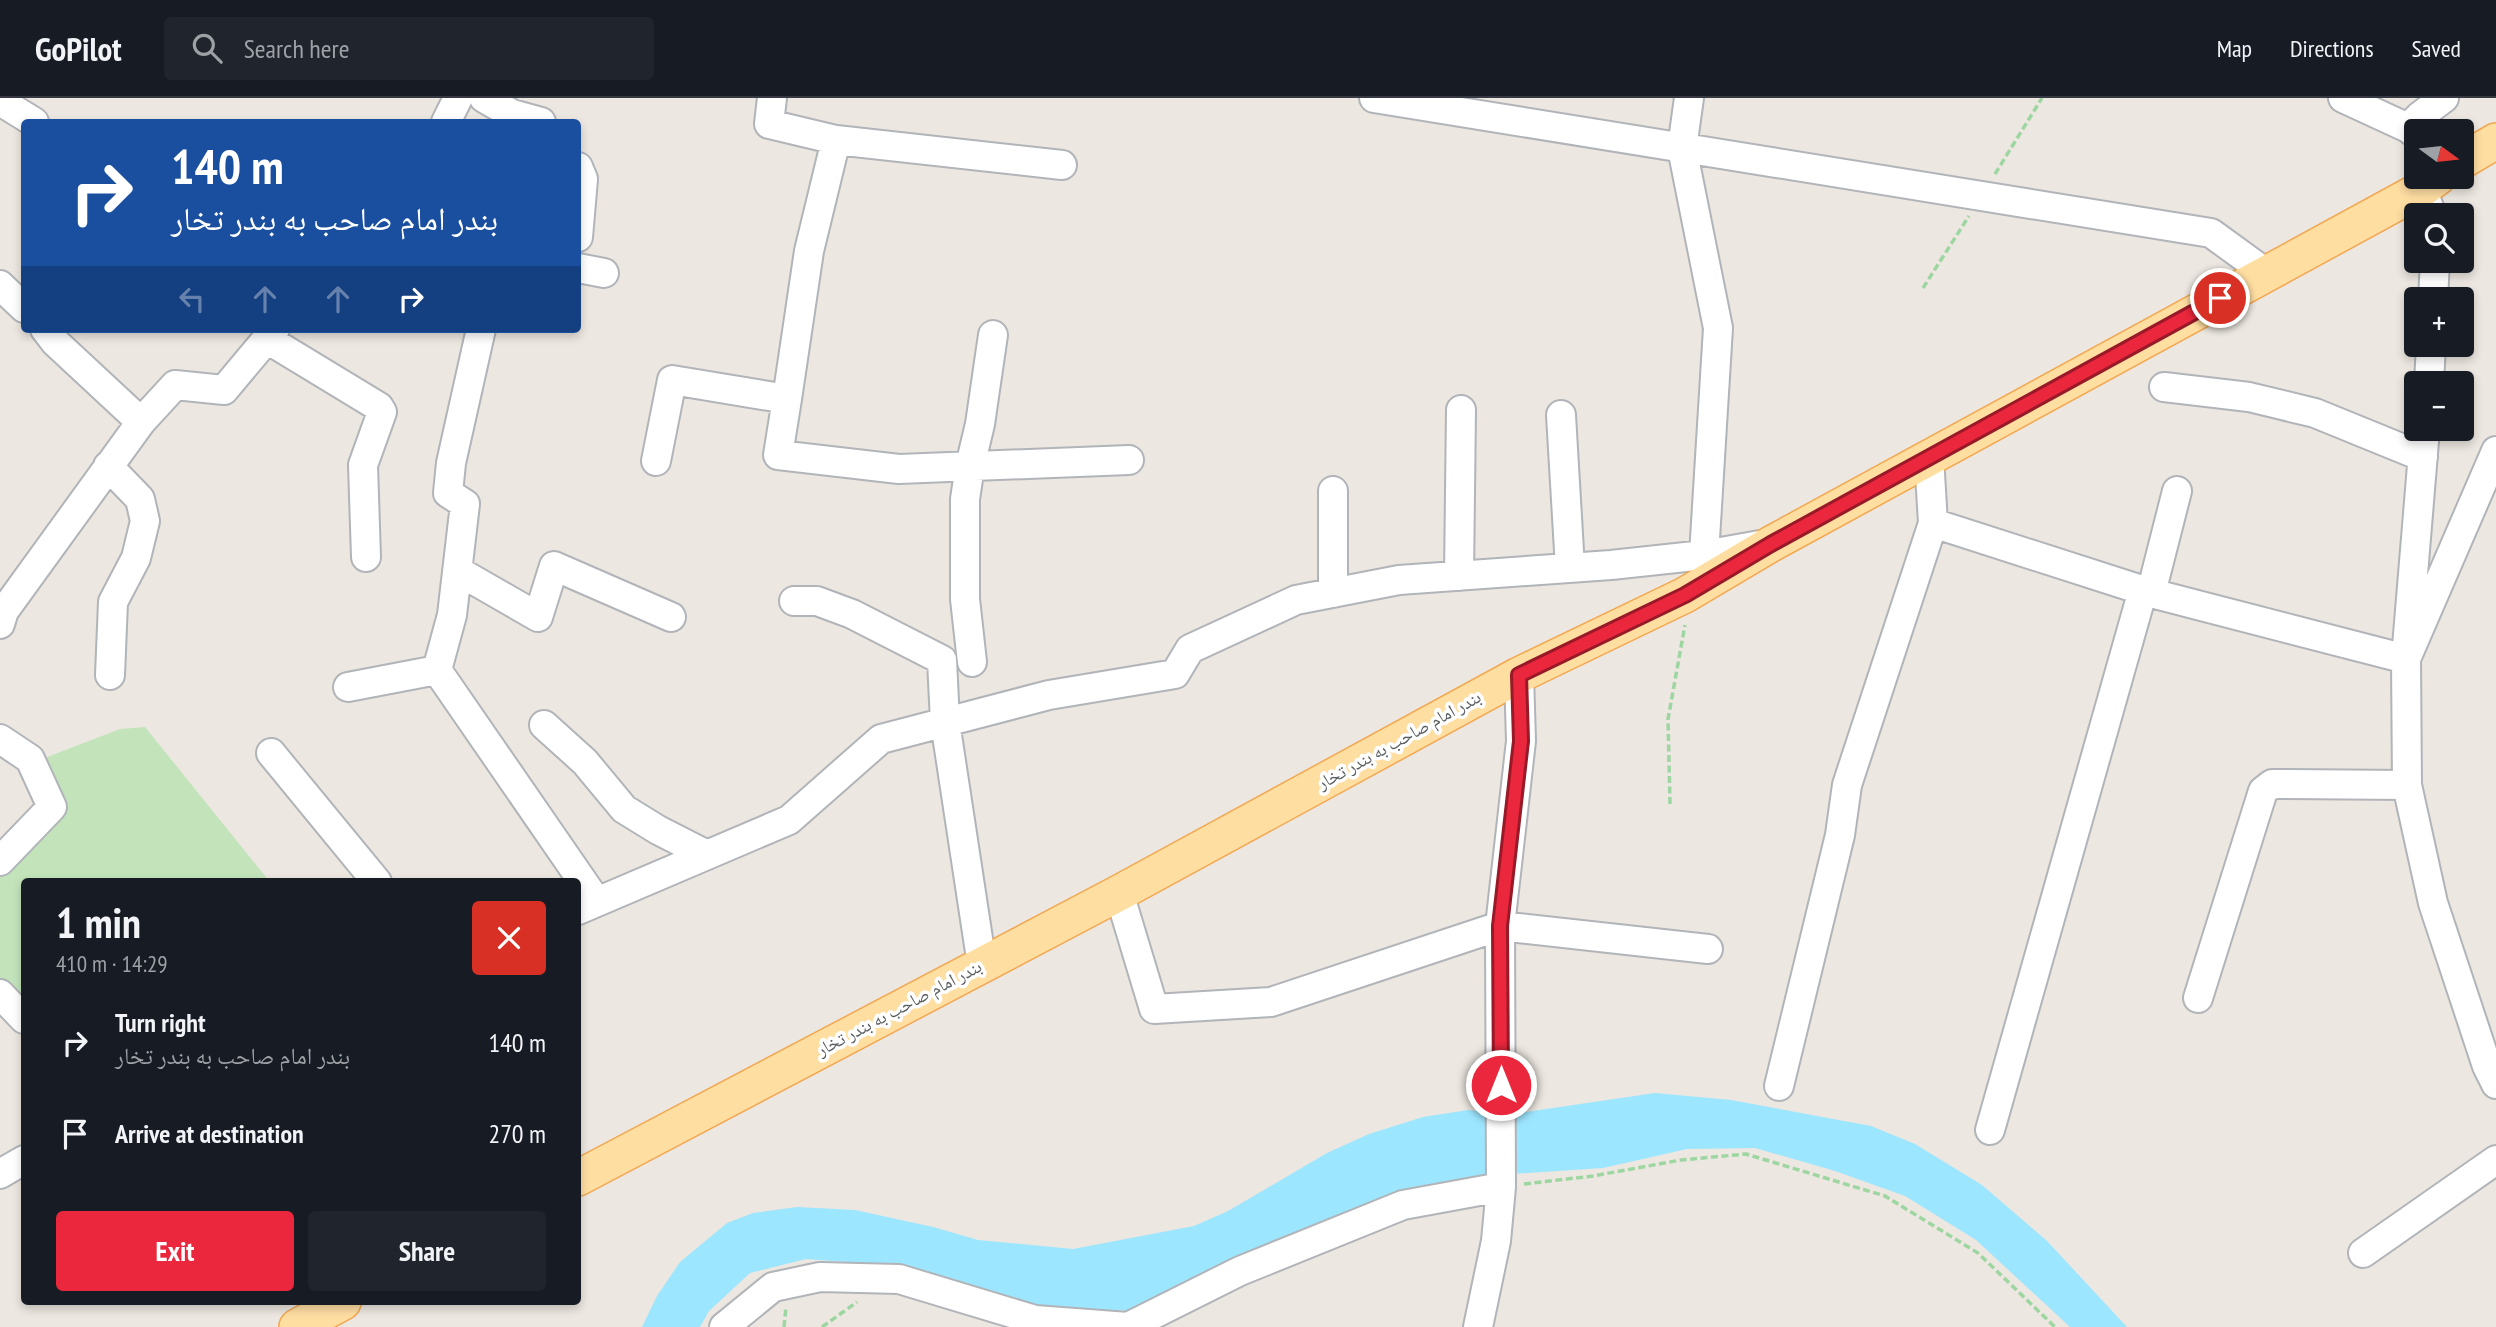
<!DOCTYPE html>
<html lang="en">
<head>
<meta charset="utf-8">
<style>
  :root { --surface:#171b24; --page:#20242c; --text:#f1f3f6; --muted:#9ea1a6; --line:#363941; --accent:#ea273c }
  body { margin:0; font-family:"PT Sans Narrow","Noto Naskh Arabic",sans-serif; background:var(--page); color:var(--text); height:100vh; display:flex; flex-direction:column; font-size:26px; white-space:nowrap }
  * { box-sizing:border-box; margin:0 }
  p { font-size:23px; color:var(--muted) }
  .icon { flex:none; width:38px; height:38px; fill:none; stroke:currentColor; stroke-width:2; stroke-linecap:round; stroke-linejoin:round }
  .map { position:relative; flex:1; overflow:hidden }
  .details { position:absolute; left:21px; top:780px; width:560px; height:427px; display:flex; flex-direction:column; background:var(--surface); border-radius:7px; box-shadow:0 4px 10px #0003 }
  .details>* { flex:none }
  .top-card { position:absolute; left:21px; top:21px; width:560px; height:214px; border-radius:7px; box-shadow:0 4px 10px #0003; background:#1a4fa0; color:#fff; overflow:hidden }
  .needle { width:46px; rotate:105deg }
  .buttons { position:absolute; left:2404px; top:21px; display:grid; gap:14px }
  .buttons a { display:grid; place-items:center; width:70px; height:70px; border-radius:7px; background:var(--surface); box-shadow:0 4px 10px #0003; font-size:35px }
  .pin { position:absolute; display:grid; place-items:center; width:60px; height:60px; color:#fff; margin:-30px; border:4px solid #fff; border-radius:50%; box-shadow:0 2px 7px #0007 }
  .me { position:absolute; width:77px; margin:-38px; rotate:0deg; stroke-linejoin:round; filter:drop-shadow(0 0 5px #0008) }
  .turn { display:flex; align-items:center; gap:24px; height:147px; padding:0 35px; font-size:32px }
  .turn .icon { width:91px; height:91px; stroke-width:2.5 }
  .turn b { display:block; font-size:49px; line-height:60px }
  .lanes { display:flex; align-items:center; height:66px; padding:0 35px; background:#0003; justify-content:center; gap:35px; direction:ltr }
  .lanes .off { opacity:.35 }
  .round { display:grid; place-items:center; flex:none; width:74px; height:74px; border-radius:7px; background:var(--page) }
  .summary { display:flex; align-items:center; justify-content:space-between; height:119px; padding:0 35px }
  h1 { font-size:42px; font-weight:700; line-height:52px }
  .action { display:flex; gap:14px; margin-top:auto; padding:14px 35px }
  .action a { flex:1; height:80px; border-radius:7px; background:var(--accent); color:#fff; font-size:28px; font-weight:700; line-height:80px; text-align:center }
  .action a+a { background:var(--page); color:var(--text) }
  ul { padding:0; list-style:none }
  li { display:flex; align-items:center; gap:21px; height:91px; padding:0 35px }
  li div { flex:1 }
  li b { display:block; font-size:26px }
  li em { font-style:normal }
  header { display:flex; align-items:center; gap:42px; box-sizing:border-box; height:98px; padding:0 35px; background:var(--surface); border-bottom:2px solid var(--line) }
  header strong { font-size:33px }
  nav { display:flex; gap:38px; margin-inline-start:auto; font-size:24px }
  .search { width:490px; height:63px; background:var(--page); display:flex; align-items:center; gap:18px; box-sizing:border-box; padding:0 24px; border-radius:7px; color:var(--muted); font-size:26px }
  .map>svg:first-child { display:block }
</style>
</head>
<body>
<header>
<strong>GoPilot</strong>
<div class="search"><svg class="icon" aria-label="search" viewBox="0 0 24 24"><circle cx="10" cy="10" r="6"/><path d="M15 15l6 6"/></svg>Search here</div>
<nav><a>Map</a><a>Directions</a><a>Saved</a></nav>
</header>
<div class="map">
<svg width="2496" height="1229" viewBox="0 0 2496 1229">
  <rect width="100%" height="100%" fill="#ece7e0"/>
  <path fill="#c3e4bb" d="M 145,629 L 270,784 L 24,784 L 24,915 L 0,890 L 0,773 L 62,716 L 29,666 L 120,631 Z"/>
  <path fill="#9de6ff" d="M 1655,995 L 1731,1002 L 1871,1028 L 1915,1046 L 1982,1087 L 2047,1143 L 2127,1229 L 2070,1229 L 1976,1142 L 1905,1098 L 1835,1073 L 1755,1050 L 1687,1051 L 1603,1070 L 1482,1078 L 1403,1093 L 1327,1122 L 1146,1212 L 1038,1214 L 918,1174 L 859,1165 L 806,1161 L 750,1175 L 709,1213 L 700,1229 L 642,1229 L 657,1198 L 680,1164 L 727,1125 L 753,1115 L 797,1109 L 855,1112 L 933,1129 L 978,1142 L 1073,1151 L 1194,1128 L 1228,1113 L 1327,1055 L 1369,1036 L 1423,1019 L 1468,1012 L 1512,1016 Z"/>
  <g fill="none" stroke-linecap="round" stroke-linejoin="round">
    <g stroke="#b1b4b8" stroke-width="32">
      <path id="minor" d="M 484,0 L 512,16 L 541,24
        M 772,0 L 769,26 L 836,42 L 1062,67
        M 1374,0 L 2211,135 L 2266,175
        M 1689,0 L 1682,50 L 1718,230 L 1704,457
        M 2343,0 L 2408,30 L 2417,37
        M 0,3 L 34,24
        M 446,24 L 458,0
        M 2408,30 L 2420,18 L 2444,0
        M 578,69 L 583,81 L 578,139
        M 2422,91 L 2432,117
        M 578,170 L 604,175
        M 0,187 L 24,210
        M 2433,201 L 2435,163
        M 481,231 L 451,365 L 448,395 L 465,406 L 452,517 L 437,572 L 597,804
        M 267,241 L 379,309 L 382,314 L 363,367 L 366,459
        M 2429,285 L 2431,247
        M 2164,289 L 2249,299 L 2315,315 L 2423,359
        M 787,301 L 778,357 L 899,371 L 1129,362
        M 1561,317 L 1570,470
        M 141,324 L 175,287 L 224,292 L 275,231
        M 2425,331 L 2406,561 L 2407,687 L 2433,805 L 2487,968 L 2496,986
        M 656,363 L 672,282 L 787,301 L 809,153 L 836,42
        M 108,368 L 140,401 L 145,423 L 136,460 L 113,504 L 110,577
        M 1933,425 L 2151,495 L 2406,561 L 2496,353
        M 458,473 L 538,519 L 554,468 L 671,519
        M 1459,478 L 1461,312
        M 1333,495 L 1333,393
        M 2151,495 L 2177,393
        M 794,503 L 817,503 L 852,516 L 942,562 L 945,624 L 982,867
        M 0,526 L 4,513 L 141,324 L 55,244 L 45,231
        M 972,564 L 965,501 L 965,401 L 970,368 L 980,326 L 993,237
        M 348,589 L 437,572
        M 544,627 L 585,664 L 624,711 L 658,732 L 707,757
        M 0,641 L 30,661 L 52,709 L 0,763
        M 271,655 L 377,784
        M 1119,795 L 1154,911 L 1271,904 L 1500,828 L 1708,851
        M 578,812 L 789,722 L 881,641 L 1049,597 L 1175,576 L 1190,551 L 1296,502 L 1399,482 L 1611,467 L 1704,457 L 1760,447
        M 0,896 L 24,921
        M 2198,900 L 2263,693 L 2272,686 L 2407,687
        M 1779,988 L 1840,737 L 1847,687 L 1933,425 L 1929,359
        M 1990,1032 L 2143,492
        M 0,1076 L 24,1062
        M 2363,1155 L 2496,1062
        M 724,1229 L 773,1189 L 820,1179 L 899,1181 L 1035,1222 L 1128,1229 L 1240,1173 L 1403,1107 L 1501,1089
        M 1478,1229 L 1496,1143 L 1501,1089 L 1500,828 L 1521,643 L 1519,577"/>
    </g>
    <g stroke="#f2a852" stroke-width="38">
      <path id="major" d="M 2462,63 L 2496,43
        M 578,1080 L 1119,795 L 1519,577 L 1685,497 L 1771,446 L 2422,91 L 2438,79
        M 297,1229 L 343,1204"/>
    </g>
    <path stroke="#9ed6a2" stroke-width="3.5" stroke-dasharray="7 3.5" stroke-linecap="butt" d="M 1995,76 L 2042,0
      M 1923,190 L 1969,118
      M 1670,706 L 1668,621 L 1685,527
      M 1524,1086 L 1593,1078 L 1681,1062 L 1746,1056 L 1885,1098 L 1978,1155 L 2055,1229
      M 784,1229 L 786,1209
      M 822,1229 L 857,1204"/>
    <use href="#minor" stroke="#fff" stroke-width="28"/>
    <use href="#major" stroke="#ffdea2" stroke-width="35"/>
  </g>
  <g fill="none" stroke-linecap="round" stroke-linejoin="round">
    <g stroke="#981927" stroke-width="18">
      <path id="route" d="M 1501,987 L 1500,828 L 1521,643 L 1519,577 L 1685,497 L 1771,446 L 2220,200"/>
    </g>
    <use href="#route" stroke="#ea273c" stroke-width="12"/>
  </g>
  <g text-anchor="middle" stroke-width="7" stroke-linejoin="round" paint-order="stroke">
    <g font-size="18" fill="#595e61" stroke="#fff">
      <text transform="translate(1399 642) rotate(-29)" y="6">بندر امام صاحب به بندر تخار</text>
      <text transform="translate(899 910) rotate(-28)" y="6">بندر امام صاحب به بندر تخار</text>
    </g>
  </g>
</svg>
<div class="buttons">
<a><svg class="needle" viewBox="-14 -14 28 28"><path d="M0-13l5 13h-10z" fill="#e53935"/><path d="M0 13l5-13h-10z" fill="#9ea1a6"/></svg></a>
<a><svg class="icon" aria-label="search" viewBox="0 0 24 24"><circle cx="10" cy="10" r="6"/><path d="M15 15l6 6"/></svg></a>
<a>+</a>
<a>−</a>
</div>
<div class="pin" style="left:2220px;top:200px;background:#d93025"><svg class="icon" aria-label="arrive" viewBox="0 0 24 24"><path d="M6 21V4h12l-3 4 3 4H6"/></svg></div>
<svg class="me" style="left:1501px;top:987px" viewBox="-20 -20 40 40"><circle r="17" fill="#ea273c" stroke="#fff" stroke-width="3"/><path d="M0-11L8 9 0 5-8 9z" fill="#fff"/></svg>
<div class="top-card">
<div class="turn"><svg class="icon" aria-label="right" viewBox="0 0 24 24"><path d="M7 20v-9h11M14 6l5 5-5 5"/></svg><div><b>140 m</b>بندر امام صاحب به بندر تخار</div></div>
<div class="lanes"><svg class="icon off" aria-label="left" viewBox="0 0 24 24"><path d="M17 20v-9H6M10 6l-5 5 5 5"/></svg><svg class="icon off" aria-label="ahead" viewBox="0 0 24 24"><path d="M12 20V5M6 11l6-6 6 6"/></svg><svg class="icon off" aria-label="ahead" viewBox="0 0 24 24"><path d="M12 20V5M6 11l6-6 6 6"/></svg><svg class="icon" aria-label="right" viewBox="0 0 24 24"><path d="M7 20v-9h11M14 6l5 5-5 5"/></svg></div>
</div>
<section class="details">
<div class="summary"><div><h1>1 min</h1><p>410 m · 14:29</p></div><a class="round" style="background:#d93025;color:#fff"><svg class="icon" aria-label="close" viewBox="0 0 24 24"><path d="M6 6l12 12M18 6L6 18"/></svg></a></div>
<ul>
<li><svg class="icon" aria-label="right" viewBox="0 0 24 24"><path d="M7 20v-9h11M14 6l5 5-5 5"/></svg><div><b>Turn right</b><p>بندر امام صاحب به بندر تخار</p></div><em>140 m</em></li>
<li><svg class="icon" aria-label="arrive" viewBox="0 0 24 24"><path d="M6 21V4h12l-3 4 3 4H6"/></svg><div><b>Arrive at destination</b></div><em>270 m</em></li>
</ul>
<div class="action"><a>Exit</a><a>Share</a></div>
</section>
</div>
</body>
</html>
